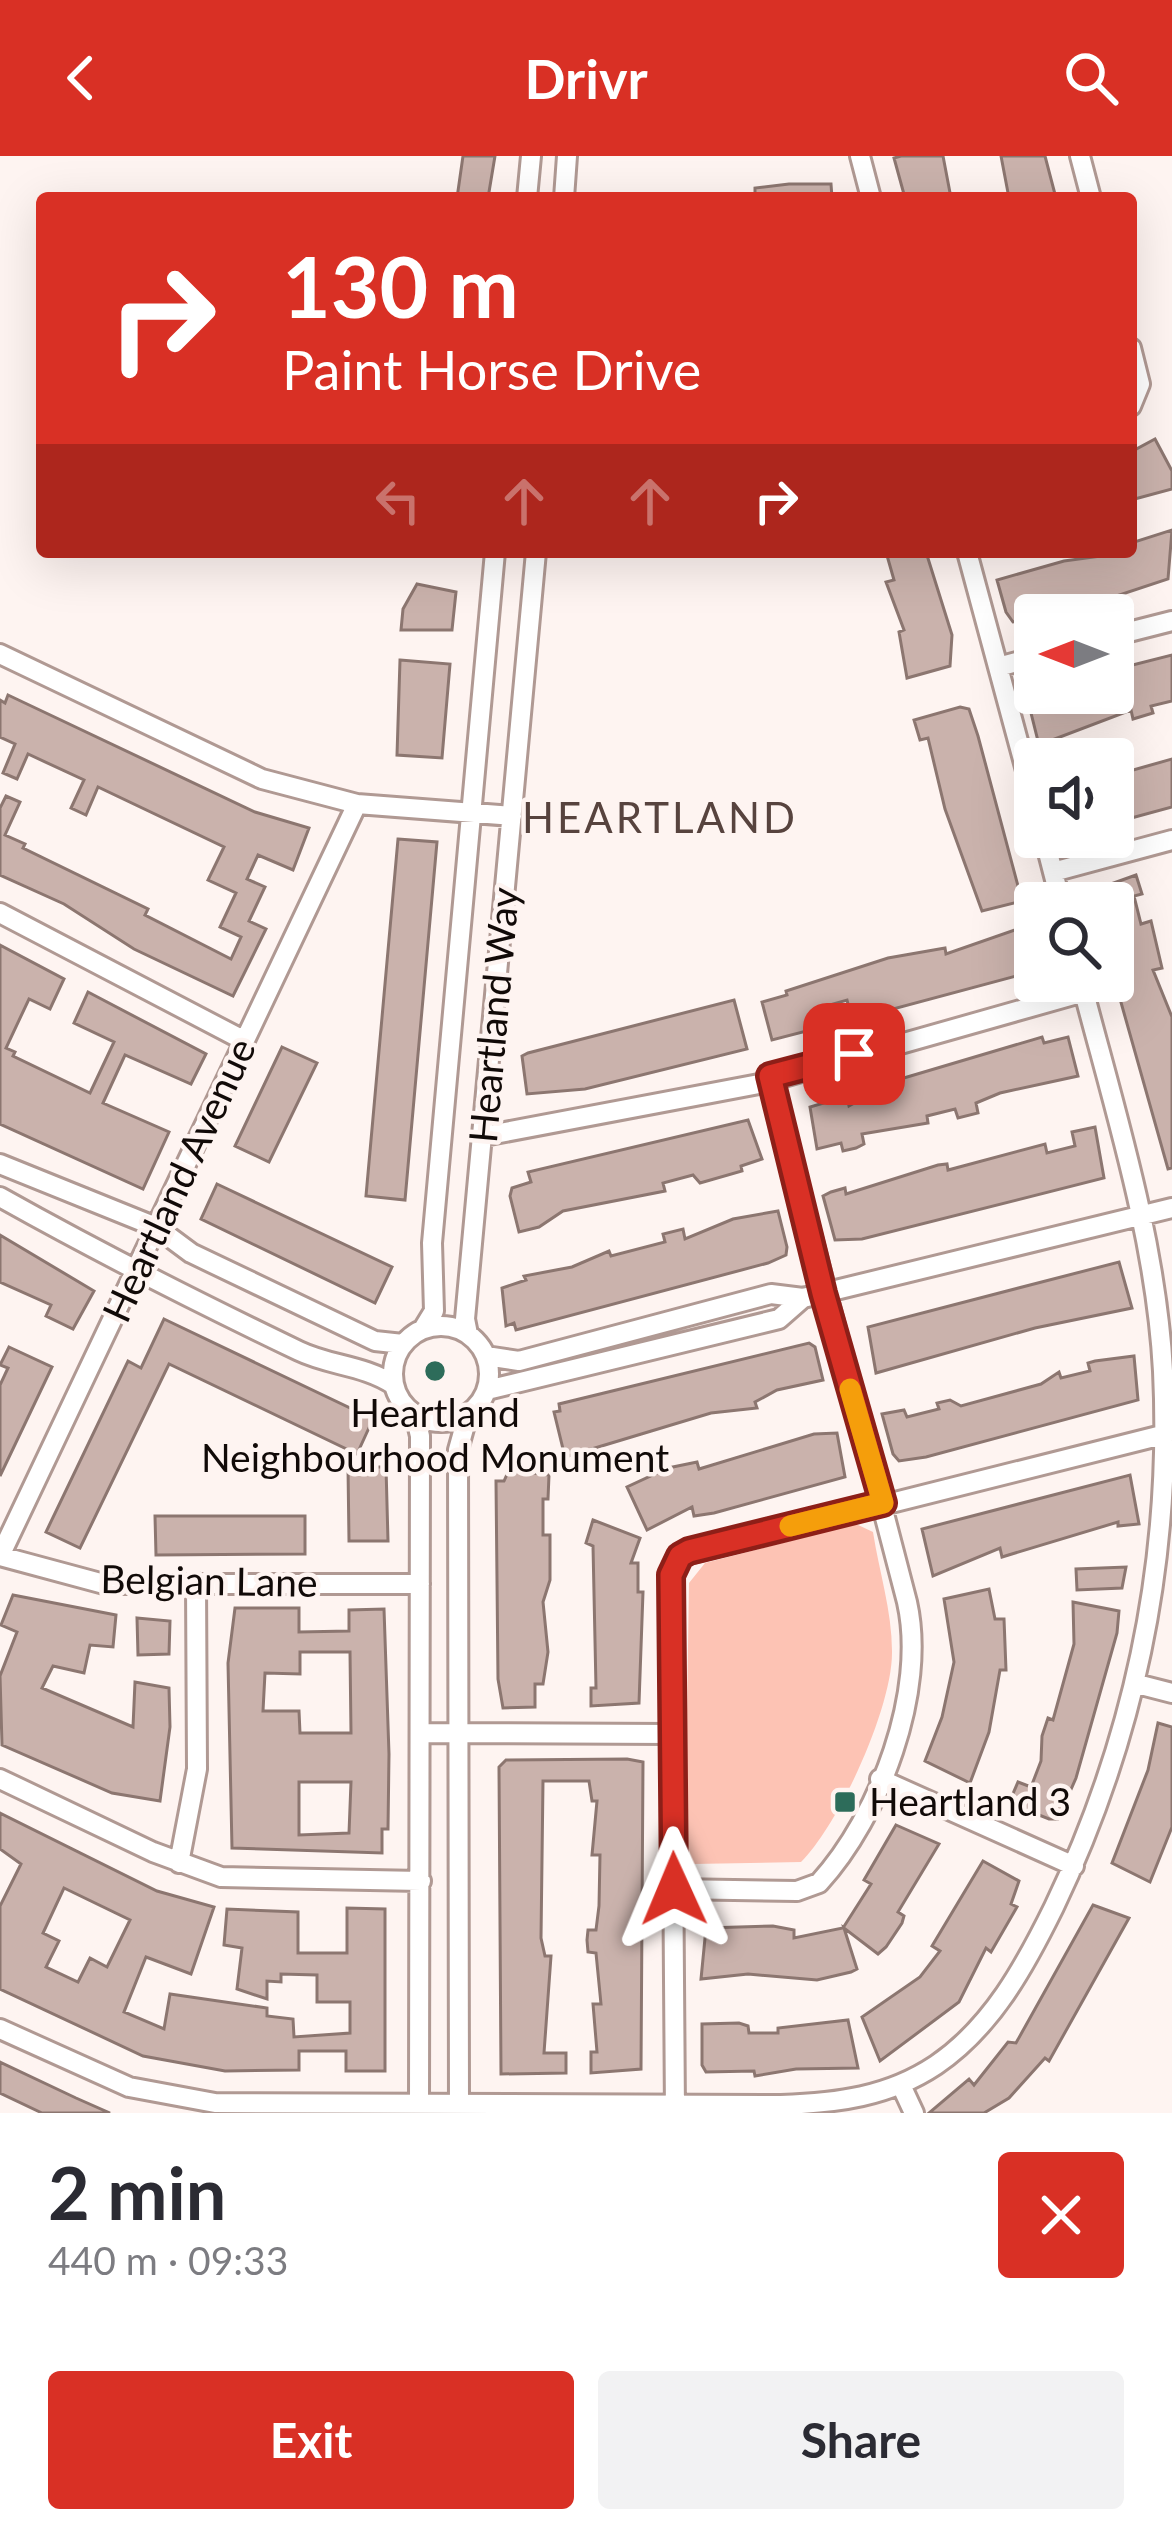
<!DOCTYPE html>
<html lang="en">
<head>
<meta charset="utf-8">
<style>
  :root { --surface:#fff; --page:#f2f2f3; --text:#2b2b33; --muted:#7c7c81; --accent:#d93025 }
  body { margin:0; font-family:Lato,sans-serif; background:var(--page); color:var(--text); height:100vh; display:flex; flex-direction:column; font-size:45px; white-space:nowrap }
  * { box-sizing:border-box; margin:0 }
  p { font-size:39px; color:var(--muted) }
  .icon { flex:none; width:66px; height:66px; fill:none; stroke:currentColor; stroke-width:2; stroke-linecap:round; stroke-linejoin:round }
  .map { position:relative; height:1957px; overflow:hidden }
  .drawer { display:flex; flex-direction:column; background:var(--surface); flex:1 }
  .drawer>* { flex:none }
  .banner { position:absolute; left:36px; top:36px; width:1101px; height:366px; border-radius:12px; box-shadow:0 12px 48px #0002; background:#d93025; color:#fff; overflow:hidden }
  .needle { width:78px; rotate:270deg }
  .tools { position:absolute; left:1014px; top:438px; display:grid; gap:24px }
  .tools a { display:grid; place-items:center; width:120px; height:120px; border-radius:12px; background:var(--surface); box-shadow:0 12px 48px #0002; font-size:60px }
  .pin { position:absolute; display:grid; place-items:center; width:102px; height:102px; color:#fff; margin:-51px; border-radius:24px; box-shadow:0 6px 18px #0006 }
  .me { position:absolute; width:132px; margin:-66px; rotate:359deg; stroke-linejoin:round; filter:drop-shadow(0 0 9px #0008) }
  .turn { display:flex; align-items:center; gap:42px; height:252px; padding:0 48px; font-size:54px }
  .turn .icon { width:156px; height:156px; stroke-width:2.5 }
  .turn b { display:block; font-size:84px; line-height:102px }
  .lanes { display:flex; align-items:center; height:114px; padding:0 48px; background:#0003; justify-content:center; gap:60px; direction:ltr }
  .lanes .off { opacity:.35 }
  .round { display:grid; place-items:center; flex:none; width:126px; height:126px; border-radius:12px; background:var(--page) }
  .head { display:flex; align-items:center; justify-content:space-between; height:204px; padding:0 48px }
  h1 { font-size:72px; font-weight:700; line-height:90px }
  .button { display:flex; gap:24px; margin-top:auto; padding:24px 48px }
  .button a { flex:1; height:138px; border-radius:12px; background:var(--accent); color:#fff; font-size:48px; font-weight:700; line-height:138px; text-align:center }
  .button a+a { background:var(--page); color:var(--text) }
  header { display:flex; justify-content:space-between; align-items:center; height:156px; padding:0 48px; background:var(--accent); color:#fff; font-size:54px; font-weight:700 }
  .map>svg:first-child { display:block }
</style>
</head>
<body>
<header><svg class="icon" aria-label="back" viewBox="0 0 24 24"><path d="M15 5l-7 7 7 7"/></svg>Drivr<svg class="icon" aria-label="search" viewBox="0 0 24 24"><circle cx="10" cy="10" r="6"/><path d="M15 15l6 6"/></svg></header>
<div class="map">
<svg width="1172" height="1957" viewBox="0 0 1172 1957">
  <rect width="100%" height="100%" fill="#fef4f1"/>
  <path fill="#fdc3b4" d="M 856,1368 L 873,1376 C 879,1415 892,1455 892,1495 C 893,1550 840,1667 801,1706 L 693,1708 L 685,1681 L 689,1427 L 705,1407 Z"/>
  <path fill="#cab2ac" stroke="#8c7670" stroke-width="3" fill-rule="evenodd" d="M 463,0 L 495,0 L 488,42 L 457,42 Z
    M 901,0 L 943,0 L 951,42 L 905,42 L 894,2 Z
    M 1001,0 L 1045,0 L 1056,42 L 1009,42 Z
    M 789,28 L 831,28 L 832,42 L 755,42 L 755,32 Z
    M 1155,283 L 1172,315 L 1172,333 L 1131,344 L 1131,296 Z
    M 1172,374 L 1168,423 L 1059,459 L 1013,466 L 1006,456 L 997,424 L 1064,405 L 1131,396 L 1131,387 Z
    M 886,396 L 926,396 L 952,479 L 950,510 L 907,522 L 899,476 L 904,474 L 886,426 L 894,424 Z
    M 417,428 L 456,436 L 452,474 L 401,474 L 403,453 Z
    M 1172,499 L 1172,545 L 1151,550 L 1153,557 L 1133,563 L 1131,554 L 1039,589 L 1030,553 L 1036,552 L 1032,537 L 1113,537 L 1113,514 Z
    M 400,504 L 450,508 L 442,602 L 397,599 Z
    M 8,539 L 255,656 L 309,672 L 293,714 L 258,699 L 247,723 L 265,731 L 249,765 L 266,773 L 233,840 L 134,793 L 64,748 L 0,719 L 0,652 L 6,640 L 20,646 L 5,679 L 25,688 L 23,692 L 148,753 L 145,759 L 231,803 L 241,781 L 220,771 L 236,737 L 208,724 L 224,691 L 98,631 L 86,659 L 71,652 L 84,624 L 28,598 L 17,623 L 3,617 L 15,588 L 0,581 L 0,544 L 5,547 Z
    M 960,551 L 969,553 L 978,580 L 1022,745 L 982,755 L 945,653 L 928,582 L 920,584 L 914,564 Z
    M 1172,603 L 1172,651 L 1113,667 L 1113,626 L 1128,622 L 1126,616 Z
    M 398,683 L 437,686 L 405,1044 L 366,1040 Z
    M 1136,719 L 1142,738 L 1134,740 L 1141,768 L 1151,765 L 1162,812 L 1153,814 L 1172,861 L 1172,1012 L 1168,1013 L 1113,818 L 1113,747 L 1097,747 L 1094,734 Z
    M 1035,767 L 1035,815 L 852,864 L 847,844 L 826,850 L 830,869 L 772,884 L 762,846 L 787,839 L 786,835 L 888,802 L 945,792 L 946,798 Z
    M 0,789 L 64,823 L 50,853 L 29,843 L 6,892 L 15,896 L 13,900 L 90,937 L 114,886 L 74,867 L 88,836 L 206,898 L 191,928 L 125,899 L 103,947 L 169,976 L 143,1033 L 0,968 Z
    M 734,844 L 747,893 L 585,933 L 527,938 L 522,900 L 528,897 Z
    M 1042,881 L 1044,887 L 1068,881 L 1078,920 L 1000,937 L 976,947 L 978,957 L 958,962 L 955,953 L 927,960 L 928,967 L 862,978 L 864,988 L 856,992 L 843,995 L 841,987 L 817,993 L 810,951 L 847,940 L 849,950 L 872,937 L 870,932 Z
    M 282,891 L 317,907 L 269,1006 L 235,990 Z
    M 748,964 L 762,1003 L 741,1010 L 742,1015 L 700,1027 L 693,1019 L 663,1027 L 665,1035 L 563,1055 L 539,1071 L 519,1076 L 510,1040 L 512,1032 L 531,1026 L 528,1016 Z
    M 1095,971 L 1104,1022 L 862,1083 L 835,1084 L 823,1040 L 831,1036 L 845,1032 L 846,1038 L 938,1009 L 947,1008 L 948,1014 L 1045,988 L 1047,997 L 1075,990 L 1072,976 Z
    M 217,1028 L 392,1111 L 375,1147 L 201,1063 Z
    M 778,1055 L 787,1091 L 786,1099 L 768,1107 L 516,1174 L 514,1167 L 506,1170 L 502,1132 L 526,1124 L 524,1120 L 572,1111 L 609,1095 L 611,1100 L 665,1086 L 663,1078 L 683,1073 L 685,1083 L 733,1063 Z
    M 0,1079 L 94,1135 L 73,1173 L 46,1160 L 51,1149 L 0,1126 Z
    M 1119,1106 L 1132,1152 L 1035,1172 L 876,1217 L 868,1171 Z
    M 164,1163 L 373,1263 L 357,1298 L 169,1208 L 80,1392 L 46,1376 L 128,1205 L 141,1212 Z
    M 809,1187 L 815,1191 L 823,1224 L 777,1234 L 755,1246 L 757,1252 L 711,1257 L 565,1301 L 554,1256 L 560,1255 L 559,1248 Z
    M 9,1191 L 52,1211 L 0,1320 L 0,1229 L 8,1212 L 0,1209 Z
    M 1134,1200 L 1138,1244 L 926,1301 L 899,1305 L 893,1298 L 882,1258 L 904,1254 L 907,1261 L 939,1253 L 937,1247 L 950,1244 L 961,1250 L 1041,1228 L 1059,1216 L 1061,1222 L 1090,1215 L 1088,1207 L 1095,1205 Z
    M 837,1277 L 845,1321 L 714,1357 L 694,1360 L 692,1351 L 647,1374 L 627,1331 L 668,1312 L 697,1306 L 699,1313 L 814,1278 Z
    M 348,1311 L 386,1311 L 388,1385 L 349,1385 Z
    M 509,1314 L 549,1319 L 548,1343 L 543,1343 L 543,1379 L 550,1379 L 550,1424 L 543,1446 L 548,1496 L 543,1528 L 535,1528 L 535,1551 L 503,1552 L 498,1523 L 496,1325 L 504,1325 Z
    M 1130,1319 L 1139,1368 L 1118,1370 L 1118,1366 L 1002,1401 L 1000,1392 L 933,1420 L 922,1373 Z
    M 155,1360 L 305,1360 L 305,1398 L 156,1399 Z
    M 593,1364 L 640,1382 L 631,1407 L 638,1407 L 638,1436 L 643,1436 L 639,1547 L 591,1550 L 591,1532 L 596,1532 L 593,1390 L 586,1387 Z
    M 1126,1411 L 1122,1432 L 1077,1434 L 1076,1413 Z
    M 989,1433 L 995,1463 L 1004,1463 L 1006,1514 L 1000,1514 L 989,1576 L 970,1627 L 925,1605 L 942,1561 L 954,1506 L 944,1443 Z
    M 13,1439 L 116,1459 L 113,1491 L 90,1489 L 84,1517 L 53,1510 L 42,1532 L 133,1571 L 135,1526 L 169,1532 L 170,1571 L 160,1645 L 112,1637 L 2,1589 L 0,1520 L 17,1476 L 1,1469 Z
    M 1073,1446 L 1119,1455 L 1117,1477 L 1076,1622 L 1058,1663 L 1049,1663 L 1009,1647 L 1018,1626 L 1031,1631 L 1041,1605 L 1042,1580 L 1048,1562 L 1053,1564 L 1074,1488 Z
    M 235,1452 L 299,1452 L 299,1476 L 349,1475 L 349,1454 L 384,1453 L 389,1598 L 388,1673 L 382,1673 L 382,1697 L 232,1692 L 228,1507 ZM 300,1496 L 350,1496 L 351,1577 L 300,1577 L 299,1555 L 263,1555 L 265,1517 L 300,1518 ZM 299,1626 L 351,1626 L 349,1677 L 299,1679 Z
    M 137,1462 L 170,1465 L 169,1498 L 138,1499 Z
    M 1158,1567 L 1172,1571 L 1172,1671 L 1150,1726 L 1112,1707 L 1148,1614 Z
    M 627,1603 L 643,1606 L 641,1913 L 591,1917 L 591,1896 L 597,1896 L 593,1848 L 601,1848 L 596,1797 L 588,1796 L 587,1784 L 588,1774 L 596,1774 L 599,1750 L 600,1699 L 592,1699 L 597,1645 L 592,1645 L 589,1625 L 543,1625 L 541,1782 L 545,1800 L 551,1800 L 544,1897 L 566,1897 L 566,1917 L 501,1918 L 499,1611 L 506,1604 Z
    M 0,1657 L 157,1735 L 214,1751 L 191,1818 L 146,1801 L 124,1856 L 164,1873 L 170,1838 L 267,1852 L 267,1860 L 293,1863 L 294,1881 L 350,1877 L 350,1846 L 317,1846 L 317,1819 L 281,1818 L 281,1826 L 267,1825 L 267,1843 L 237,1833 L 242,1792 L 224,1789 L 227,1753 L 298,1756 L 298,1797 L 347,1797 L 347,1752 L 385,1753 L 385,1915 L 346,1915 L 346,1895 L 299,1895 L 299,1914 L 225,1915 L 143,1900 L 0,1833 L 0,1750 L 21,1708 L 0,1693 ZM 64,1732 L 130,1764 L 107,1811 L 90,1802 L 78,1826 L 46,1811 L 59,1785 L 43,1777 Z
    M 896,1669 L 939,1688 L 898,1756 L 904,1760 L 902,1767 L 886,1791 L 878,1798 L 844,1772 L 857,1813 L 851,1816 L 817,1824 L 748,1818 L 701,1823 L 706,1772 L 773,1770 L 794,1774 L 794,1782 L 843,1772 L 871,1728 L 864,1724 Z
    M 983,1705 L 1019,1725 L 1011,1748 L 1017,1751 L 991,1796 L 986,1792 L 959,1846 L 880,1905 L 862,1861 L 920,1821 L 940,1795 L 932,1790 Z
    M 1093,1749 L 1129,1762 L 1049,1905 L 1045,1902 L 1009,1942 L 984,1957 L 929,1957 L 969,1923 L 974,1929 L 1008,1886 L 1016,1887 Z
    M 848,1864 L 858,1912 L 796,1913 L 755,1920 L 754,1915 L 706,1916 L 702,1909 L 702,1868 L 739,1867 L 748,1870 L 749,1877 L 778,1877 L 778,1872 Z
    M 0,1906 L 76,1942 L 110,1957 L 42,1957 L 0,1937 Z"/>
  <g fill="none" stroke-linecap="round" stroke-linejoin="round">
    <g stroke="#b09993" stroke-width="24">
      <path id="street" d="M 860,0 L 871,42
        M 1080,0 L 1091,42
        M 527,42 L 531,0
        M 564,42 L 567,0
        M 1131,192 L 1140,228 L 1131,250
        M 967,396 L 1035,648
        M 1113,480 L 1172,465
        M 0,498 L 262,623 L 357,648 L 512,660
        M 998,511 L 1035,501
        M 1044,681 L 1061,747
        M 1053,716 L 1172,684
        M 0,757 L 245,885
        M 484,980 L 759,928 L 1084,836
        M 0,1008 L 156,1071 L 191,1097 L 375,1185 L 403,1188
        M 0,1041 C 98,1096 197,1146 299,1195 C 330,1210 364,1209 394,1229
        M393 1218a48 48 0 1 1 96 0a48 48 0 1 1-96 0Z
        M 423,1173 L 434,1155 L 432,1087 L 495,396
        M 468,1178 L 465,1163 L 536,396
        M 486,1200 L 519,1205 L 771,1138 L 803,1142 L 1172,1052
        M 487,1234 L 779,1163 L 803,1142
        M 415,1259 L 420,1280 L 419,1955
        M 0,1400 L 357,648
        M 0,1400 L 104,1428 L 420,1428
        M 1137,1528 L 1172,1537
        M 421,1577 L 672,1578
        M 0,1623 L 153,1696 L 221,1721 L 421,1725
        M 880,1623 L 1074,1710
        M 179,1707 L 197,1613 L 196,1427
        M 674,1733 L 797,1735 L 819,1727 C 880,1660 927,1535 907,1446 L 770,920
        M 0,1873 L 129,1931 L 215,1947 L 781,1949 C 837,1947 888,1941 936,1909 C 992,1871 1025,1810 1054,1751 C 1135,1582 1172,1403 1163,1215 C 1156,1083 1114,952 1081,825
        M 901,1929 L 914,1957
        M 459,1957 L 458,1294 L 468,1258
        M 675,1957 L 671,1419 L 680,1400 L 1166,1278"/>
    </g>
    <use href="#street" stroke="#fff" stroke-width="18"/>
  </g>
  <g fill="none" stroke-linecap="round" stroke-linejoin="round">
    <g stroke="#8d1f18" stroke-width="30">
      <path id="route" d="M 674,1733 L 671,1419 L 680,1400 L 689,1395 L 883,1347 L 823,1137 L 770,920 L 854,898"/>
    </g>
    <use href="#route" stroke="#d93025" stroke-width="21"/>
    <path stroke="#f59e0b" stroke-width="21" d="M 790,1370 L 883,1347 L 850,1233"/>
  </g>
  <g fill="#2d6c5a" stroke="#fef4f1" stroke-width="4.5">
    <circle cx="435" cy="1215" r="12"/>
    <rect x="833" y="1634" width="24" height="24" rx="6"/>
  </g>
  <g text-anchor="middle" stroke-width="9" stroke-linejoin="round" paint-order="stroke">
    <g font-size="39" fill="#110a08" stroke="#fef4f1">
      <text transform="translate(494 859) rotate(-85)" y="14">Heartland Way</text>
      <text transform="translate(179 1024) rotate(-65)" y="14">Heartland Avenue</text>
      <text transform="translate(209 1425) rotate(1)" y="14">Belgian Lane</text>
    </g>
    <g font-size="39" fill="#110a08" stroke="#fef4f1">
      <text x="435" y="1271">Heartland<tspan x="435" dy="45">Neighbourhood Monument</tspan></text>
      <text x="869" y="1660" text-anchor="start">Heartland 3</text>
    </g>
    <g font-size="42" letter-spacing="3" fill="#57433e" stroke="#fef4f1">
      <text x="660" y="677">HEARTLAND</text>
    </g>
  </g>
</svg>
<div class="tools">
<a><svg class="needle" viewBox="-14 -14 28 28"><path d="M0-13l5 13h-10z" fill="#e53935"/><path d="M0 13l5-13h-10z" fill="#7c7c81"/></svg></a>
<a><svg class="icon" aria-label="sound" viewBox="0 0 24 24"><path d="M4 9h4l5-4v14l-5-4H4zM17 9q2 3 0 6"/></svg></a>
<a><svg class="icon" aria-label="search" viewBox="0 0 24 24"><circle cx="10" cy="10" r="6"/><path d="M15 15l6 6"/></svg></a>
</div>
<div class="pin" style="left:854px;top:898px;background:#d93025"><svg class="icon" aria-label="arrive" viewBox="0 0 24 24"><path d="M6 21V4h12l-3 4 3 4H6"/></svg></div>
<svg class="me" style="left:674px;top:1733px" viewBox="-20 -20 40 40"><path d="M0-17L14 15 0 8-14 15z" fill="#d93025" stroke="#fff" stroke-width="4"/></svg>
<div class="banner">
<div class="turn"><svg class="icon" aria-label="right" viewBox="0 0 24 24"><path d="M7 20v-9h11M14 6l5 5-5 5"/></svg><div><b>130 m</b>Paint Horse Drive</div></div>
<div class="lanes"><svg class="icon off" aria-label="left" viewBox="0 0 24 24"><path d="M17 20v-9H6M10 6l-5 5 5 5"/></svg><svg class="icon off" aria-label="ahead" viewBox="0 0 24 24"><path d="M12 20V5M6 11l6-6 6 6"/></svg><svg class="icon off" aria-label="ahead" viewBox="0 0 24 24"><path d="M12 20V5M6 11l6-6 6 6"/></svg><svg class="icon" aria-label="right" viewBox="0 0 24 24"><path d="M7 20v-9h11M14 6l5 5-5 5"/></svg></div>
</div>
</div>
<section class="drawer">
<div class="head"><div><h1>2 min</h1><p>440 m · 09:33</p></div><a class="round" style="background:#d93025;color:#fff"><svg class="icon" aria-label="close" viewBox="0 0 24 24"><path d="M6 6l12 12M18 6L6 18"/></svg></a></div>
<div class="button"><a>Exit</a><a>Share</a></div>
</section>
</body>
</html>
